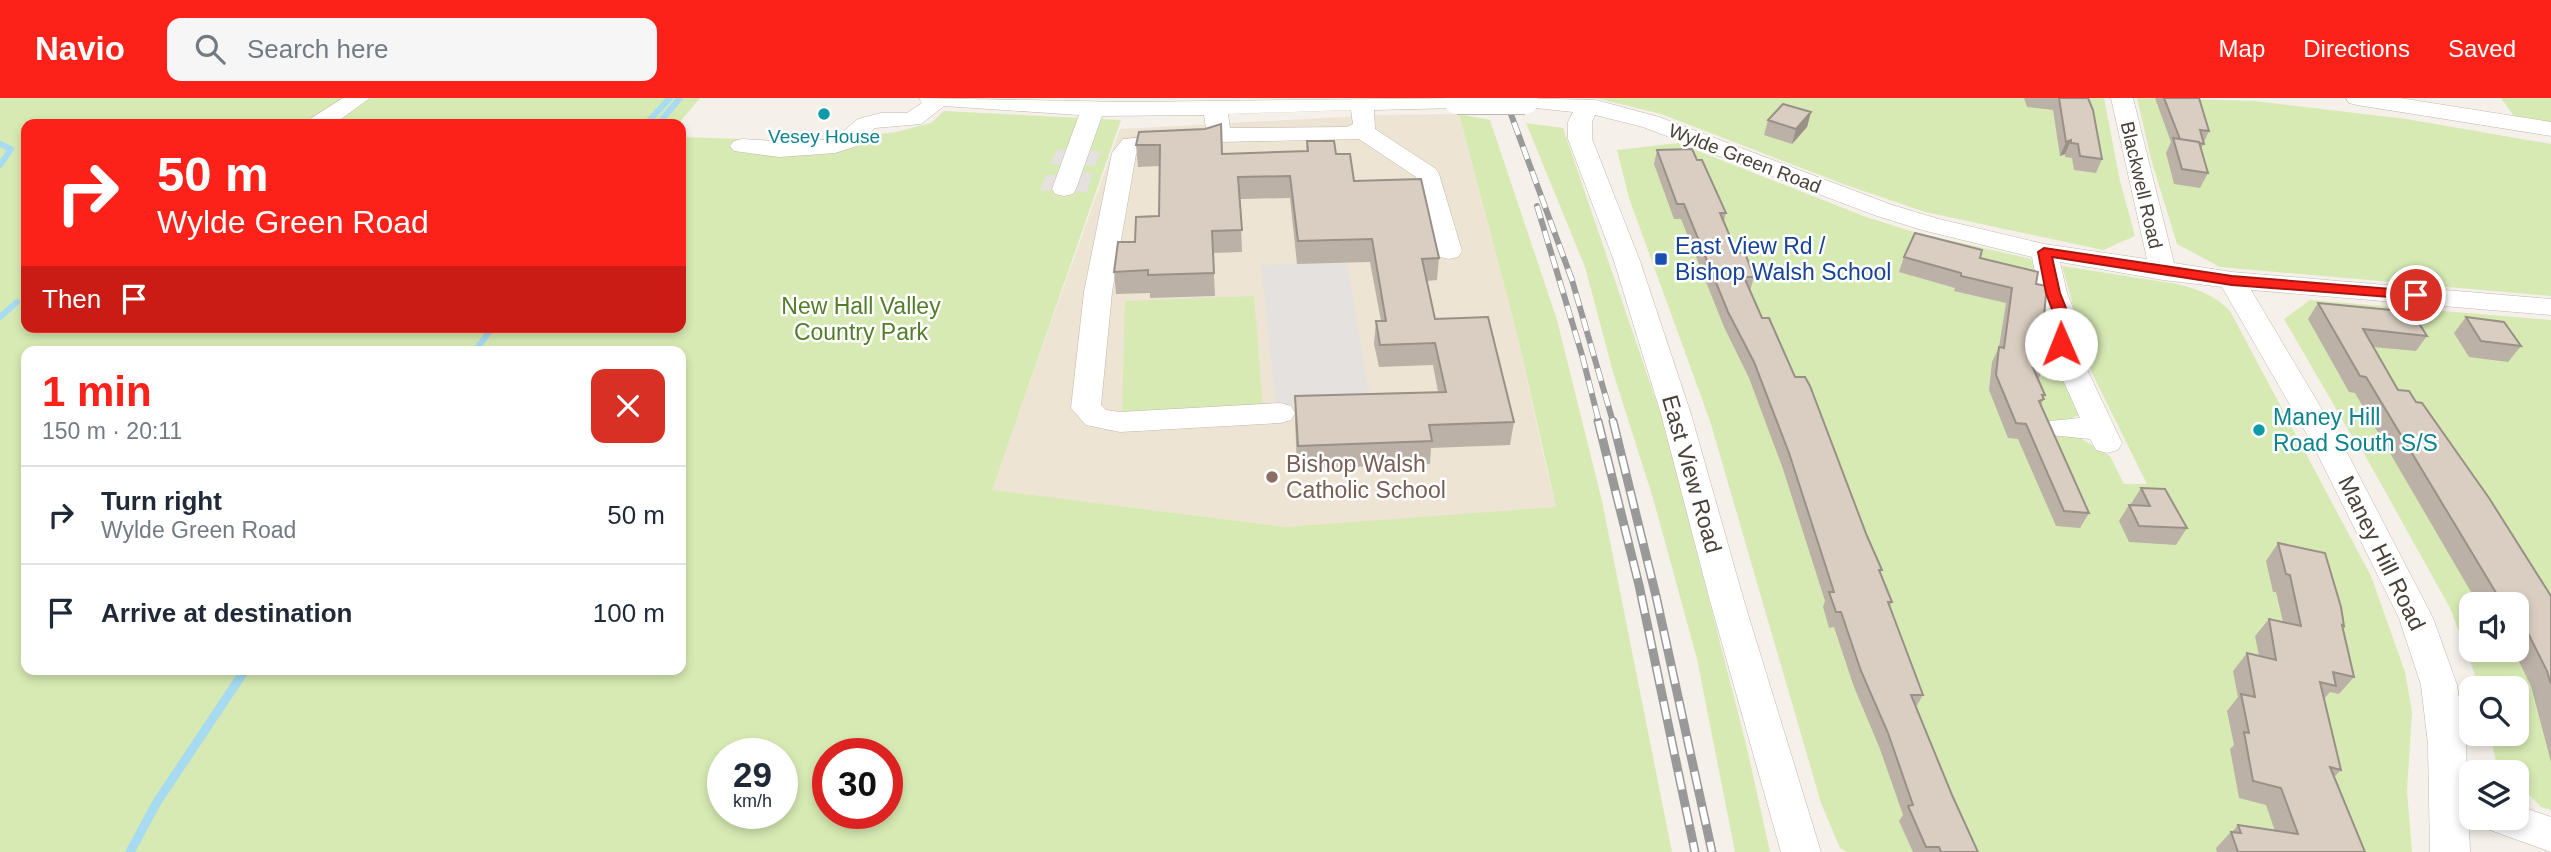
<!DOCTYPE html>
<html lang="en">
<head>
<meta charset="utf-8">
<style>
  :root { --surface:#fff; --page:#f6f6f7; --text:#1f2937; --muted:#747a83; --line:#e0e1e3; --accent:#fd2219 }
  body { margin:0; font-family:Arial,sans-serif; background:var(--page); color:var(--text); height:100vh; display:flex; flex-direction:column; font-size:26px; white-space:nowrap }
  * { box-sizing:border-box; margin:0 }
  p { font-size:23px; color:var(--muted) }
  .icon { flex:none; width:38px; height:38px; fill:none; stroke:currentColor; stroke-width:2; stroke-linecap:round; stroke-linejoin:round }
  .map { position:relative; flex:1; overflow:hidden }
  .sheet { position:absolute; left:21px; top:248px; width:665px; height:329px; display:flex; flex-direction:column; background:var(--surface); border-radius:14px; box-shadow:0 4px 10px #0003 }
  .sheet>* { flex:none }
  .top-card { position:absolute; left:21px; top:21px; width:665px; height:214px; border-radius:14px; box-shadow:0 4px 10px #0003; background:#fd2219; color:#fff; overflow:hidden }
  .fabs { position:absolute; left:2459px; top:494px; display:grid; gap:14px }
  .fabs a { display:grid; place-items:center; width:70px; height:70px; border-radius:14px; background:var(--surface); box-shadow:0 4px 10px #0003; font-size:35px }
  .speed { position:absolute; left:707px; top:640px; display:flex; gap:14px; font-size:35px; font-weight:700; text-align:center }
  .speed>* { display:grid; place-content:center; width:91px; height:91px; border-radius:50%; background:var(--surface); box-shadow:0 4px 10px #0003; line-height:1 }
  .speed small { font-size:18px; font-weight:400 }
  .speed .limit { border:10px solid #d22; background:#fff; color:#111 }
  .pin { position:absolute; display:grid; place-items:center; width:60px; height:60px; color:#fff; margin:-30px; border:4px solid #fff; border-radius:50%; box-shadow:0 2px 7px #0007 }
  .me { position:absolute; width:77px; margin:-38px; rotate:359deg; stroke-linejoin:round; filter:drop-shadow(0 0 5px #0008) }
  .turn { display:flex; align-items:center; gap:24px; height:147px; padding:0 21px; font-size:32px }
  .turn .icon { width:91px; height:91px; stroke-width:2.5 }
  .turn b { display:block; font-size:49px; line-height:60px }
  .then { display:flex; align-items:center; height:66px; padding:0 21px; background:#0003; gap:14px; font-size:26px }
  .round { display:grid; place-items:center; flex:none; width:74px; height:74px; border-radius:14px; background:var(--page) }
  .headline { display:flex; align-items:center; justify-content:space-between; height:119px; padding:0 21px }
  h1 { font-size:42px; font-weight:700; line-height:52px; color:var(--accent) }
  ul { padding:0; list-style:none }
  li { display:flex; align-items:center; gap:21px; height:98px; padding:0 21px; border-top:2px solid var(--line) }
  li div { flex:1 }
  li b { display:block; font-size:26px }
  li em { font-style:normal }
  header { display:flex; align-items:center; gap:42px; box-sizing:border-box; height:98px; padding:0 35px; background:var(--accent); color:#fff }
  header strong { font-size:33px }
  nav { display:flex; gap:38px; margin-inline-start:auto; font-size:24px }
  .search { width:490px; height:63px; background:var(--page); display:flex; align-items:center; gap:18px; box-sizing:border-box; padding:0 24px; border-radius:14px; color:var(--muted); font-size:26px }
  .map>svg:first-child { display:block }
</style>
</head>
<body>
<header>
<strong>Navio</strong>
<div class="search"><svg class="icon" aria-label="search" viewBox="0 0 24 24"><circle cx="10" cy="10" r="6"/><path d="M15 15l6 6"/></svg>Search here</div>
<nav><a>Map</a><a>Directions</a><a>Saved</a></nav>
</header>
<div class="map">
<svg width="2551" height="754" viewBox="0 0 2551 754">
  <rect width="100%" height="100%" fill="#f5f0ea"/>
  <path fill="#eee4d4" d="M 1459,16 L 1517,236 L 1545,364 L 1640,752 L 872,754 L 991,393 L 1120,31 L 1379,17 Z"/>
  <path fill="#d7eab3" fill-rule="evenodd" d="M 0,0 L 700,0 L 678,26 L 26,26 L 26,229 L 681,229 L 681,39 L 768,42 L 766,49 L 896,34 L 931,25 L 944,13 L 1121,22 L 992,392 L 1285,429 L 1556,409 L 1517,236 L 1459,16 L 1490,22 L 1557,222 L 1602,403 L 1672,754 L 0,754 ZM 26,254 L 681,254 L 681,572 L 26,572 ZM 723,656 L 782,656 L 782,716 L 723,716 ZM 828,656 L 887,656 L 887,716 L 828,716 Z
    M 1596,0 L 2104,0 L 2120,83 L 2135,138 L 2103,152 L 1925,114 L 1846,87 L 1661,16 Z
    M 2137,0 L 2254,3 L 2406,21 L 2551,46 L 2551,198 L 2220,169 L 2177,146 L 2151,61 Z
    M 2501,0 L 2551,0 L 2551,24 L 2514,18 Z
    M 1526,25 L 1563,30 L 1664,326 L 1747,650 L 1770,754 L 1735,754 L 1697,561 L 1653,400 L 1613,274 L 1585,169 Z
    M 1678,45 L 1866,119 L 1914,134 L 2031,161 L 2081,316 L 2068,322 L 2077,338 L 2110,358 L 2124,386 L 2147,386 L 2092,275 L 2062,168 L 2177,186 C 2197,191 2215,197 2230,213 L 2371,478 L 2405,574 L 2412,614 L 2407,693 L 2412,754 L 1847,754 L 1840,750 L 1821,705 L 1710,323 L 1629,100 L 1617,52 Z
    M 1254,198 L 1263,310 L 1122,316 L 1125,203 Z
    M 2310,202 L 2551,222 L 2551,712 L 2541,709 L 2517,684 L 2516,674 L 2506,674 L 2496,664 L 2490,635 L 2516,635 L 2516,590 L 2480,590 L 2450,510 L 2356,341 L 2353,340 L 2284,221 ZM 2471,506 L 2516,506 L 2516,551 L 2471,551 Z"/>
  <path fill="#e4e1de" d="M 1057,51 L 1101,53 L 1095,68 L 1083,67 L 1080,74 L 1093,75 L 1087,94 L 1040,92 L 1046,77 L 1062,77 L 1065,67 L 1050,66 Z
    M 1347,165 L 1371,304 L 1276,307 L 1261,167 Z"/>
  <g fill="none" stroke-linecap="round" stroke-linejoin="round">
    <path stroke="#a6dbf2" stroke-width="6" d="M 646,26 L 670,0
      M 658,26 L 680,0
      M 0,46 L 11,51 L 0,67
      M 0,219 L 17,204
      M 474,254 L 493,229"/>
    <path stroke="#a6dbf2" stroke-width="9" d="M 130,754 L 157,704 L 245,572"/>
    <g stroke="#c1b7ac" stroke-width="1">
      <path id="minor" d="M 343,0 L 370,0 L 334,26 L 307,26 L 310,21 Z
        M 919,0 L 1127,4 L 1466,0 L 1468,3 L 1465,8 L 1457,10 L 1374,12 L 1375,31 L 1436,71 L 1439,76 L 1462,153 L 1458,159 L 1449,161 L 1440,159 L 1416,79 L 1359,41 L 1219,44 L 1211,42 L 1207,37 L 1204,17 L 1102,18 L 1076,91 L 1073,96 L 1064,98 L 1055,96 L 1052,91 L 1079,17 L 944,8 L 921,26 L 875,30 L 857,48 L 835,55 L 779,59 L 734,53 L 730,48 L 734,43 L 742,41 L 793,44 L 834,41 L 858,21 L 881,15 L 907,15 L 922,5 ZM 1351,12 L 1353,26 L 1347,29 L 1230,30 L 1228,16 Z
        M 1516,0 L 1596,2 L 1659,19 L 1892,107 L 1939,121 L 2044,146 L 2147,161 L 2111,0 L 2133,0 L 2174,165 L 2232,174 L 2551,201 L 2551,217 L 2251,192 L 2342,345 L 2433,520 L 2457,587 L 2466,646 L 2470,754 L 2430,754 L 2428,646 L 2421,587 L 2399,520 L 2312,345 L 2222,189 L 2163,182 L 2060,164 L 2067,195 L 2079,225 L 2075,246 L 2122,345 L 2118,352 L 2107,355 L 2096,352 L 2090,341 L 2050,337 L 2046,330 L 2050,323 L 2080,320 L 2047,246 L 2051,225 L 2039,195 L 2032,159 L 1922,132 L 1874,117 L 1643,29 L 1595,17 L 1592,24 L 1592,41 L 1640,163 L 1691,316 L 1744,503 L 1821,754 L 1781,754 L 1710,503 L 1661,316 L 1614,163 L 1568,41 L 1568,24 L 1573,14 L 1517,8 L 1514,3 Z
        M 2346,0 L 2400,0 L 2551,24 L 2551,38 L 2357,7 L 2349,5 Z
        M 1180,37 L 1188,39 L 1192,44 L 1188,49 L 1138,53 L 1136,56 L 1112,194 L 1101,307 L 1106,312 L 1120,314 L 1280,305 L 1291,308 L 1295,315 L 1291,322 L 1280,325 L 1120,334 L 1086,327 L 1071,310 L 1084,194 L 1112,55 L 1123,41 Z
        M 2516,707 L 2551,719 L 2551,754 L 2487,731 L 2481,719 L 2516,719 Z"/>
    </g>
    <use href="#minor" fill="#fff" fill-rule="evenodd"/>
    <g stroke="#999" stroke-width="6">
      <path id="rail-far1" d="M 1505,0 L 1572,182 L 1613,324
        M 1537,108 L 1582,257 L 1599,324"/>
    </g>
    <g stroke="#999" stroke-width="9">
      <path id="rail" d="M 1598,323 L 1639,487 L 1695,754
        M 1613,323 L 1656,498 L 1712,754"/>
    </g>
    <use href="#rail-far1" stroke="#fff" stroke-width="4.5" stroke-dasharray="13" stroke-linecap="butt"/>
    <use href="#rail" stroke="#fff" stroke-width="6" stroke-dasharray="18" stroke-linecap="butt"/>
    <g stroke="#c1b7ac" stroke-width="28" stroke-linecap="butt">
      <path id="minor-bridge" d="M 1457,3 L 1525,3"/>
    </g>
    <use href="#minor-bridge" stroke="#fff" stroke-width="26"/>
  </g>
  <path fill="#bbb1a7" d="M 2024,0 L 2088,0 L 2102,61 L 2096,75 L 2074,72 L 2072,60 L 2065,59 L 2065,56 L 2060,58 L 2053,12 L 2027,9 Z
    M 2155,0 L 2199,0 L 2209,33 L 2201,51 L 2208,75 L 2200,90 L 2174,86 L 2166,55 L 2171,44 Z
    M 1811,14 L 1807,29 L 1792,46 L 1764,37 L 1768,22 Z
    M 1139,34 L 1222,56 L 1306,54 L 1307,43 L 1336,56 L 1354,83 L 1439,160 L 1437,182 L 1427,183 L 1435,221 L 1514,324 L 1510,347 L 1431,350 L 1430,366 L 1297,371 L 1295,321 L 1295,298 L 1438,294 L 1433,267 L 1379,269 L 1374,246 L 1376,223 L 1381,223 L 1370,164 L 1297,166 L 1290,100 L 1240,101 L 1242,154 L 1213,155 L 1215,198 L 1150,200 L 1150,195 L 1116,196 L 1114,174 L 1135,144 L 1159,118 L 1160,68 L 1138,69 L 1136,47 Z
    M 1657,52 L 1697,62 L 1726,115 L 1724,123 L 1737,155 L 1754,179 L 1750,193 L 1762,220 L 1882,472 L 1880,475 L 1892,504 L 1889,509 L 1923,597 L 1916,609 L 1952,697 L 1978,754 L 1913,754 L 1899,723 L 1903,717 L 1880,651 L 1854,589 L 1834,529 L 1829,530 L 1823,509 L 1825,503 L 1783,371 L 1749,280 L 1724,229 L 1681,121 L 1674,121 L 1654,66 Z
    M 1904,159 L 1980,160 L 2036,186 L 2041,245 L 2042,273 L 2038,282 L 2045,297 L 2041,307 L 2089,415 L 2080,430 L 2056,428 L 2018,341 L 2008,340 L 1989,292 L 1992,264 L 1999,249 L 2006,205 L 1954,193 L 1955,190 L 1899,174 Z
    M 2318,205 L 2427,238 L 2416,253 L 2373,249 L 2398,292 L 2551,498 L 2551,664 L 2531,588 L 2513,551 L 2516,551 L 2516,506 L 2478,506 L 2355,295 L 2349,294 L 2308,221 Z
    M 2466,219 L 2521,248 L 2508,264 L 2469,259 L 2454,235 Z
    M 2141,390 L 2187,430 L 2176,447 L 2129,444 L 2119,423 L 2129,407 L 2132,407 L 2131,406 Z
    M 2278,445 L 2344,528 L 2343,530 L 2354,579 L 2339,596 L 2330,594 L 2324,601 L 2341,672 L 2334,679 L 2365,754 L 2217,754 L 2216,750 L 2231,734 L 2232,734 L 2238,727 L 2275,733 L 2266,707 L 2239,700 L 2230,651 L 2234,647 L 2227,613 L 2238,599 L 2233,573 L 2247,555 L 2259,558 L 2255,538 L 2269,521 L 2283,524 L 2276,494 L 2273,494 L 2266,463 Z"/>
  <path fill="#999088" d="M 1811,14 L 1807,29 L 1792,46 L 1796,31 Z
    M 2071,42 L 2065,56 L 2060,58 L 2066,44 Z"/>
  <path fill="#dacec2" stroke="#999088" stroke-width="2" d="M 2059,0 L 2088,0 L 2093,12 L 2102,61 L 2080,58 L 2078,46 L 2071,45 L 2071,42 L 2066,44 Z
    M 2164,0 L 2199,0 L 2209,33 L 2200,32 L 2204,46 L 2199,45 L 2199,44 L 2180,41 Z
    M 1783,6 L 1811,14 L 1796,31 L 1768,22 Z
    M 1221,26 L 1222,56 L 1308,53 L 1307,43 L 1334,43 L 1336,56 L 1350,56 L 1354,83 L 1421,81 L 1439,160 L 1422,161 L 1435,221 L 1488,219 L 1514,324 L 1429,327 L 1432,343 L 1298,348 L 1295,298 L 1446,294 L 1435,245 L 1380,247 L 1376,223 L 1386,223 L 1372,141 L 1298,143 L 1290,78 L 1238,79 L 1242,132 L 1212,133 L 1214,175 L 1148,177 L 1148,172 L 1114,174 L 1118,144 L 1135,144 L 1136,119 L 1159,118 L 1160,47 L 1136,47 L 1139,34 L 1205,31 Z
    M 2173,40 L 2199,44 L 2208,75 L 2182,71 Z
    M 1692,51 L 1697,62 L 1702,62 L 1726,115 L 1720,115 L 1737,155 L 1745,155 L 1754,179 L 1744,179 L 1762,220 L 1769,220 L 1795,279 L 1805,279 L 1810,288 L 1867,438 L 1882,472 L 1879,472 L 1892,504 L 1888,504 L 1923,597 L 1911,597 L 1952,697 L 1978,754 L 1941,754 L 1939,749 L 1926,749 L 1908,708 L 1913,707 L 1888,635 L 1861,573 L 1841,514 L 1836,514 L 1829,494 L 1834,494 L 1789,355 L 1754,264 L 1728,214 L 1684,106 L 1677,106 L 1657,52 Z
    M 1915,135 L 1982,152 L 1980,160 L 2038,174 L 2036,186 L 2047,188 L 2041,245 L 2046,246 L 2042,273 L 2033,270 L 2045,297 L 2042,297 L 2044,301 L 2039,303 L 2089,415 L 2064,413 L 2026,326 L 2016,325 L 1996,277 L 1999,249 L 2004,250 L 2012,190 L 1961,178 L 1961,175 L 1904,159 Z
    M 2318,205 L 2412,214 L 2427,238 L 2363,231 L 2398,292 L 2409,293 L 2416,304 L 2422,305 L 2489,400 L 2551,498 L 2551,586 L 2547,573 L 2516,511 L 2516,506 L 2514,506 L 2511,500 L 2498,498 L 2366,279 L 2360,278 Z
    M 2466,219 L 2504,224 L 2521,248 L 2481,243 Z
    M 2141,390 L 2165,391 L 2187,430 L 2139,428 L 2129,407 L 2150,408 Z
    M 2278,445 L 2325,455 L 2341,509 L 2344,528 L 2342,527 L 2354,579 L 2333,574 L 2336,588 L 2320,584 L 2341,672 L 2330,669 L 2365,754 L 2238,754 L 2231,734 L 2241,735 L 2238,727 L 2298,736 L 2281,690 L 2253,683 L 2244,634 L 2249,635 L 2241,596 L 2255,599 L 2247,555 L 2276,562 L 2269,521 L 2301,528 L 2290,477 L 2286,476 Z"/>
  <path fill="#fd2219" stroke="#a41610" stroke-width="2" d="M 2044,150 L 2232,178 L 2416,193 L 2423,197 L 2416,201 L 2232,187 L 2052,159 L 2060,195 L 2072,225 L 2068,246 L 2061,250 L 2054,246 L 2057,225 L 2046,195 L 2038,154 Z"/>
  <g fill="#0f9aa8" stroke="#fff" stroke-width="2.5">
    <circle cx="824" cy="16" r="7"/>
    <circle cx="2259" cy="332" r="7"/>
  </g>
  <rect fill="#1a4fb4" stroke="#fff" stroke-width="2.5" x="1654" y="154" width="14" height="14" rx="3.5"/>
  <circle fill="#8d6e63" stroke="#fff" stroke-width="2.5" cx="1272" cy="379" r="7"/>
  <g text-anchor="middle" stroke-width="5" stroke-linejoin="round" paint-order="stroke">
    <g font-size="19" fill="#0d838f" stroke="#fff">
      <text x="824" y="45">Vesey House</text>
    </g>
    <g font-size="19" fill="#494038" stroke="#fff">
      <text transform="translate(1745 60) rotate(21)" y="7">Wylde Green Road</text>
      <text transform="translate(2142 87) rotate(77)" y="7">Blackwell Road</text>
    </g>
    <g font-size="23" fill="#164399" stroke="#fff" text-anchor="start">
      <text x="1675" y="156">East View Rd /<tspan x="1675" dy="26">Bishop Walsh School</tspan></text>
    </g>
    <g font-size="23" fill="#527d29" stroke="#fff">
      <text x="861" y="216">New Hall Valley<tspan x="861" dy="26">Country Park</tspan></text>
    </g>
    <g font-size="23" fill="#0d838f" stroke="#fff" text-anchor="start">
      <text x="2273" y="327">Maney Hill<tspan x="2273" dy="26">Road South S/S</tspan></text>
    </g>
    <g font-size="23" fill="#785e54" stroke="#fff" text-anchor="start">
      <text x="1286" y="374">Bishop Walsh<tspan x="1286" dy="26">Catholic School</tspan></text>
    </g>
    <g font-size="23" fill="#494038" stroke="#fff">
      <text transform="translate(1692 376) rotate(74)" y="8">East View Road</text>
      <text transform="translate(2382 455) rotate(64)" y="8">Maney Hill Road</text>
    </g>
  </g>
</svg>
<div class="fabs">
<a><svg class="icon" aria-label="sound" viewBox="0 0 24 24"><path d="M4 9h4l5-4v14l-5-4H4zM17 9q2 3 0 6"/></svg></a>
<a><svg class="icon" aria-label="search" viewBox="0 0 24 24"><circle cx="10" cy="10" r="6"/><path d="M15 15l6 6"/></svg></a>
<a><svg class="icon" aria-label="layers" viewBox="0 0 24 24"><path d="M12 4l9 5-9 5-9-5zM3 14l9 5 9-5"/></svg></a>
</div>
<div class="speed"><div>29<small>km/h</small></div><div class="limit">30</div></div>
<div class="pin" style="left:2416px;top:197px;background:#d93025"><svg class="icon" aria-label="arrive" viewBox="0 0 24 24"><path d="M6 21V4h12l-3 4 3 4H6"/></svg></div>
<svg class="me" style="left:2061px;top:246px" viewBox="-20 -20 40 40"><circle r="19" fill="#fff"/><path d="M0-13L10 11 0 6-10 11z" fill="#fd2219"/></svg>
<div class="top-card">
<div class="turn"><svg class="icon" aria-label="right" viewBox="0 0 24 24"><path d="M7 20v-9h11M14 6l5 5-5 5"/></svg><div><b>50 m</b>Wylde Green Road</div></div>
<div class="then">Then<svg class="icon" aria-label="arrive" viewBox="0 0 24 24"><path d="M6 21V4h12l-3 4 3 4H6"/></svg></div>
</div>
<section class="sheet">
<div class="headline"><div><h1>1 min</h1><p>150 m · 20:11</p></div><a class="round" style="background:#d93025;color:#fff"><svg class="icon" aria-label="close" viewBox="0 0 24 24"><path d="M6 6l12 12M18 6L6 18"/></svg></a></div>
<ul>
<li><svg class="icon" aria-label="right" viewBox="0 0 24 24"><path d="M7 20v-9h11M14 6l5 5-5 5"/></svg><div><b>Turn right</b><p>Wylde Green Road</p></div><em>50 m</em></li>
<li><svg class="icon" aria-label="arrive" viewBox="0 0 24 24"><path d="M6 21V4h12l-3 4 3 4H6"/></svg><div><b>Arrive at destination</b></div><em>100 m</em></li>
</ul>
</section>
</div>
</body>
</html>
